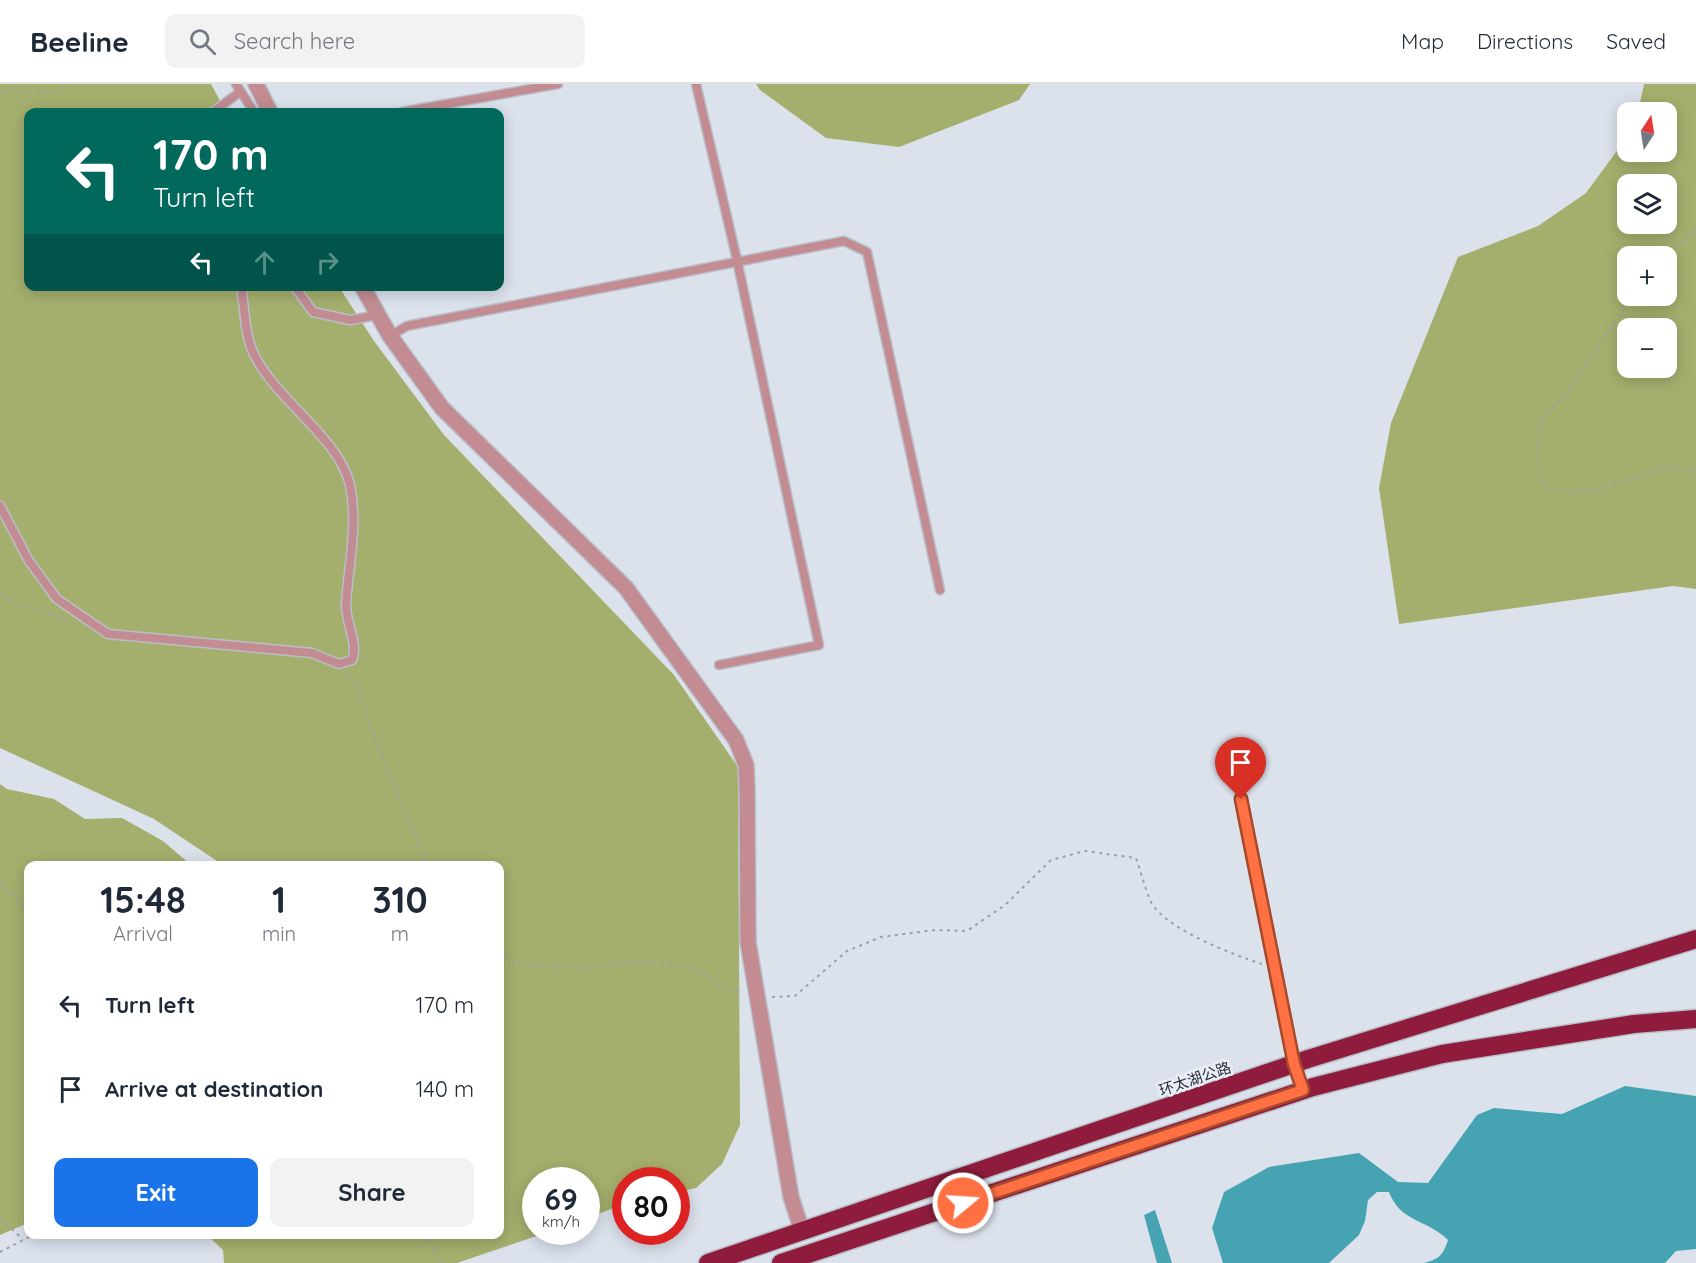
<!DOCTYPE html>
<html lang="en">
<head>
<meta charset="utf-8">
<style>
  :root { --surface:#fff; --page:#f2f2f3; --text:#1f2937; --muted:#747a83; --line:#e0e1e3; --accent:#1a73e8 }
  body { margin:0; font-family:Quicksand,"Noto Sans SC",sans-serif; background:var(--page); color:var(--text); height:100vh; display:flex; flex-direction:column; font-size:22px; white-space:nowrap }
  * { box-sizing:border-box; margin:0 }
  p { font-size:20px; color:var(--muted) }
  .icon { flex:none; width:33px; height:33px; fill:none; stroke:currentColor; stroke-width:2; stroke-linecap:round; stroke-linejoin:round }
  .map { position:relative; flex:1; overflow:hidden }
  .panel { position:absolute; left:24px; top:777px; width:480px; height:378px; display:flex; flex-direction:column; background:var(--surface); border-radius:12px; box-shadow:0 3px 15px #0003 }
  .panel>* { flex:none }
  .guide { position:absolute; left:24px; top:24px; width:480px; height:183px; border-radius:12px; box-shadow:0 3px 15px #0003; background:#00695c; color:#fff; overflow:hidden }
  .needle { width:39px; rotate:12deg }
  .fabs { position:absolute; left:1617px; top:18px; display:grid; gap:12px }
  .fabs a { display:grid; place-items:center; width:60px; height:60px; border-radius:12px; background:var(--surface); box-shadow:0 3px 15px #0003; font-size:30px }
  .speed { position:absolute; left:522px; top:1083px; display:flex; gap:12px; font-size:30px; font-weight:700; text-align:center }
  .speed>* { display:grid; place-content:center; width:78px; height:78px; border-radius:50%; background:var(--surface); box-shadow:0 3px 15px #0003; line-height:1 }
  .speed small { font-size:15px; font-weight:400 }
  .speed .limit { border:9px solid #d22; background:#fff; color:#111 }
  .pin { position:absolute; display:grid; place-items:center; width:51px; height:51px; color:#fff; margin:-62px -26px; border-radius:50% 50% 50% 0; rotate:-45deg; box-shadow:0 0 6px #0007 }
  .pin .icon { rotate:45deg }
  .me { position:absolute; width:66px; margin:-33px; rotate:72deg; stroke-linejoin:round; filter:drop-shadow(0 0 4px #0008) }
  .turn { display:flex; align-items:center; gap:21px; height:126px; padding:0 30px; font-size:27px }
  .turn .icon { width:78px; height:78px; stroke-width:2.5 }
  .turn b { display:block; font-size:42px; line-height:51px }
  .lanes { display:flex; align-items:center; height:57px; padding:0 30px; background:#0003; justify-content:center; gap:30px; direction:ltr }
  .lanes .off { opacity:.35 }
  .eta { display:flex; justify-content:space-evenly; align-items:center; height:102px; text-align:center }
  .eta b { font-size:36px; font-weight:700; line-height:42px }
  .cta { display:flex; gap:12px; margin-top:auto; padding:12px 30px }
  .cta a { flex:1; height:69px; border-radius:12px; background:var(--accent); color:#fff; font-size:24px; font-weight:700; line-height:69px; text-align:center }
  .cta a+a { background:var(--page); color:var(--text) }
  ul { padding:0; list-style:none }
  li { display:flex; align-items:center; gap:18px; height:84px; padding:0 30px }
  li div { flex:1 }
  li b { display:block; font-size:22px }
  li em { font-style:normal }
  header { display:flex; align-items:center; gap:36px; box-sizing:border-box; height:84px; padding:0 30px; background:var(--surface); border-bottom:2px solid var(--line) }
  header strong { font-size:28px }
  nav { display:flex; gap:33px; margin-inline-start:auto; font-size:21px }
  .search { width:420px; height:54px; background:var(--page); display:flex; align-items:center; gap:15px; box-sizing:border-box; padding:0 21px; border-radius:12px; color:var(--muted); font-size:22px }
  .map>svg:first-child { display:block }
</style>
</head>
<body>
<header>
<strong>Beeline</strong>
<div class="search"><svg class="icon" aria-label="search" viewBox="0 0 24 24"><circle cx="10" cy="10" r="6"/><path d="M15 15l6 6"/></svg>Search here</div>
<nav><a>Map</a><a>Directions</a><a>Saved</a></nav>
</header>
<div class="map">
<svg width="1696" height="1179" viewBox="0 0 1696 1179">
  <rect width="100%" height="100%" fill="#dbe2ec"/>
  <path fill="#a5af6d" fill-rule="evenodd" d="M 0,0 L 211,0 L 226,28 L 28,28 L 28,202 L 339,203 L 374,257 L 444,351 L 674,591 L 738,683 L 740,1041 L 722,1080 L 696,1104 L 677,1108 L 676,1096 L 626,1096 L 625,1120 L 587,1134 L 586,1096 L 536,1096 L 536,1148 L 548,1148 L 457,1179 L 224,1179 L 223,1166 L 207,1151 L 500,1150 L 500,782 L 223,781 L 154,735 L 0,664 Z
    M 756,0 L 1030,0 L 1019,16 L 899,63 L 826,54 L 760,6 Z
    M 1644,0 L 1696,0 L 1696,505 L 1673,502 L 1399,540 L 1379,404 L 1391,339 L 1458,173 L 1538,142 L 1586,109 L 1627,53 L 1628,68 L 1666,68 L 1666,28 L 1638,28 ZM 1666,100 L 1666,140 L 1628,140 L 1628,100 ZM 1666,172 L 1666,212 L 1628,212 L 1628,172 ZM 1666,244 L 1666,284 L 1628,284 L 1628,244 Z
    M 0,700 L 7,705 L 54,715 L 85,735 L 122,734 L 163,757 L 191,781 L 28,782 L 28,1139 L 0,1151 Z"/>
  <path fill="#46a3b2" d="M 1625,1002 L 1696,1012 L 1696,1165 L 1676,1167 L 1665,1179 L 1423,1179 C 1439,1176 1443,1171 1448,1156 C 1427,1135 1401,1139 1389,1108 L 1377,1108 L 1368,1116 L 1365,1137 L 1359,1151 L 1329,1179 L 1223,1179 L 1212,1144 L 1224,1108 L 1269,1083 L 1359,1069 L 1398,1098 L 1428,1099 L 1477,1031 L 1494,1024 L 1562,1030 Z
    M 1155,1126 L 1172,1179 L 1157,1179 L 1144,1131 Z"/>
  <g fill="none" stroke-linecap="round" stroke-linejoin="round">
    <g stroke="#b9bfc8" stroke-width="11">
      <path id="lane" d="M 236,0 L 254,28
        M 696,0 L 737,176 L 819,561 L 719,581
        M 213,28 L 240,8
        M 402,28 L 558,0
        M 294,202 L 313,228 L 350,236 L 378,231
        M 390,252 L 407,242 L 844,157 L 867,168 L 940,506
        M 0,422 L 29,477 L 57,515 L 108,550 L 312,569 L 339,580 L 352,576 C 359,560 345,538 346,519 C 349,479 358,440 350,401 C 339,353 273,314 253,268 C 245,252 245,228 242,210 L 244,202
        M 1237,694 L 1294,980 L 1303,1006"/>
    </g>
    <g stroke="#b9bfc8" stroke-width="18">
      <path id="street" d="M 256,0 L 270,28
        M 362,202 L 390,252 L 442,324 L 626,504 L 736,656 L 746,681 L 747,704 L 748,858 L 791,1113 L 802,1147"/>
    </g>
    <g stroke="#b9bfc8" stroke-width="21">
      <path id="highway" d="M 708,1179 L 1308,975 L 1696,855
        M 781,1179 L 1313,1003 L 1442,970 L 1634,940 L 1696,935"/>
    </g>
    <path stroke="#9ba0a8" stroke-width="2" stroke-dasharray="3 4.5" stroke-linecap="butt" d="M 0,9 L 10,6 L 56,10 L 65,0
      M 1666,175 L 1696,145
      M 1633,212 L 1569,306 L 1541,335 L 1537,366 L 1542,397 L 1549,406 L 1574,409 L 1601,404 L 1665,384 L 1696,385
      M 0,510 L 14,519 L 67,536
      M 347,589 L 356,600 L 374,653 L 428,782
      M 0,799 L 28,828
      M 500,868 L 514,879 L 583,884 L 634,878 L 688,881 L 726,903 L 743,909
      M 772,913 L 795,912 L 847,867 L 881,853 L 935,846 L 967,847 L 1005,821 L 1051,776 L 1085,767 L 1136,774 C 1141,788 1145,805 1151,818 C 1165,845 1234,871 1262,880
      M 0,1135 L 23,1155
      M 425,1150 L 442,1179
      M 0,1168 L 35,1150"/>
    <use href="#lane" stroke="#c38c93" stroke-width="8"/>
    <use href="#street" stroke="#c38c93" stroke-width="15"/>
    <use href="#highway" stroke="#8f1c3d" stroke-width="18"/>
  </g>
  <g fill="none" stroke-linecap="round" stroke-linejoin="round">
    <g stroke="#a6492c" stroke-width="15">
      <path id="route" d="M 963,1119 L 1303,1006 L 1294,980 L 1241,715"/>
    </g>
    <use href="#route" stroke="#ff7043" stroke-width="10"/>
  </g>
  <g text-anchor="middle" stroke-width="5" stroke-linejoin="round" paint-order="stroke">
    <g font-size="15" fill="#2f3236" stroke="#e8effa">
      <text transform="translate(1195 995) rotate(-19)" y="5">环太湖公路</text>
    </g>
  </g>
</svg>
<div class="fabs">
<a><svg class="needle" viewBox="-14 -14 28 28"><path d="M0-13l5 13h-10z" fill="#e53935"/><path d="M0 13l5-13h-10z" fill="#747a83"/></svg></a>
<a><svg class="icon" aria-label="layers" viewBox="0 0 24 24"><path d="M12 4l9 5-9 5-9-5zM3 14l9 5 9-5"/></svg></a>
<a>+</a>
<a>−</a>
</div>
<div class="speed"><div>69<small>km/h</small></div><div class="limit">80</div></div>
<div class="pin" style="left:1241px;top:715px;background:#d93025"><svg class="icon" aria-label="arrive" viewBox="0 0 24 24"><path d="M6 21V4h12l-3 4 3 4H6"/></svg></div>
<svg class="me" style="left:963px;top:1119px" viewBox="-20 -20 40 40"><circle r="17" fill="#ff7043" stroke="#fff" stroke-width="3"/><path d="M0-11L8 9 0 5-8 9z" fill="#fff"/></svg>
<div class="guide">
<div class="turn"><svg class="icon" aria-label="left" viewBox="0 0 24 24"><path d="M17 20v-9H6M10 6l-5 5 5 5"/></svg><div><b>170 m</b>Turn left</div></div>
<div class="lanes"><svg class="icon" aria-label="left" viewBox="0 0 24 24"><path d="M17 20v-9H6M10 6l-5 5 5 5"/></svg><svg class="icon off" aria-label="ahead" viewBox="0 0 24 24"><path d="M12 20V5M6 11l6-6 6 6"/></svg><svg class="icon off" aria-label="right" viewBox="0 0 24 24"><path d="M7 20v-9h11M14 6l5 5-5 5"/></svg></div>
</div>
<section class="panel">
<div class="eta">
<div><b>15:48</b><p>Arrival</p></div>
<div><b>1</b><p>min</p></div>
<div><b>310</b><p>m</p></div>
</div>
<ul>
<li><svg class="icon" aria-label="left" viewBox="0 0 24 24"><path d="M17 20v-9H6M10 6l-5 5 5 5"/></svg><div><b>Turn left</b></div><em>170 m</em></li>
<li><svg class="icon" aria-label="arrive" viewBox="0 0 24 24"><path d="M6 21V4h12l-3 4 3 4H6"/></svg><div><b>Arrive at destination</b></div><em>140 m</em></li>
</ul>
<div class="cta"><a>Exit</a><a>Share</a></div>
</section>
</div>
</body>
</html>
